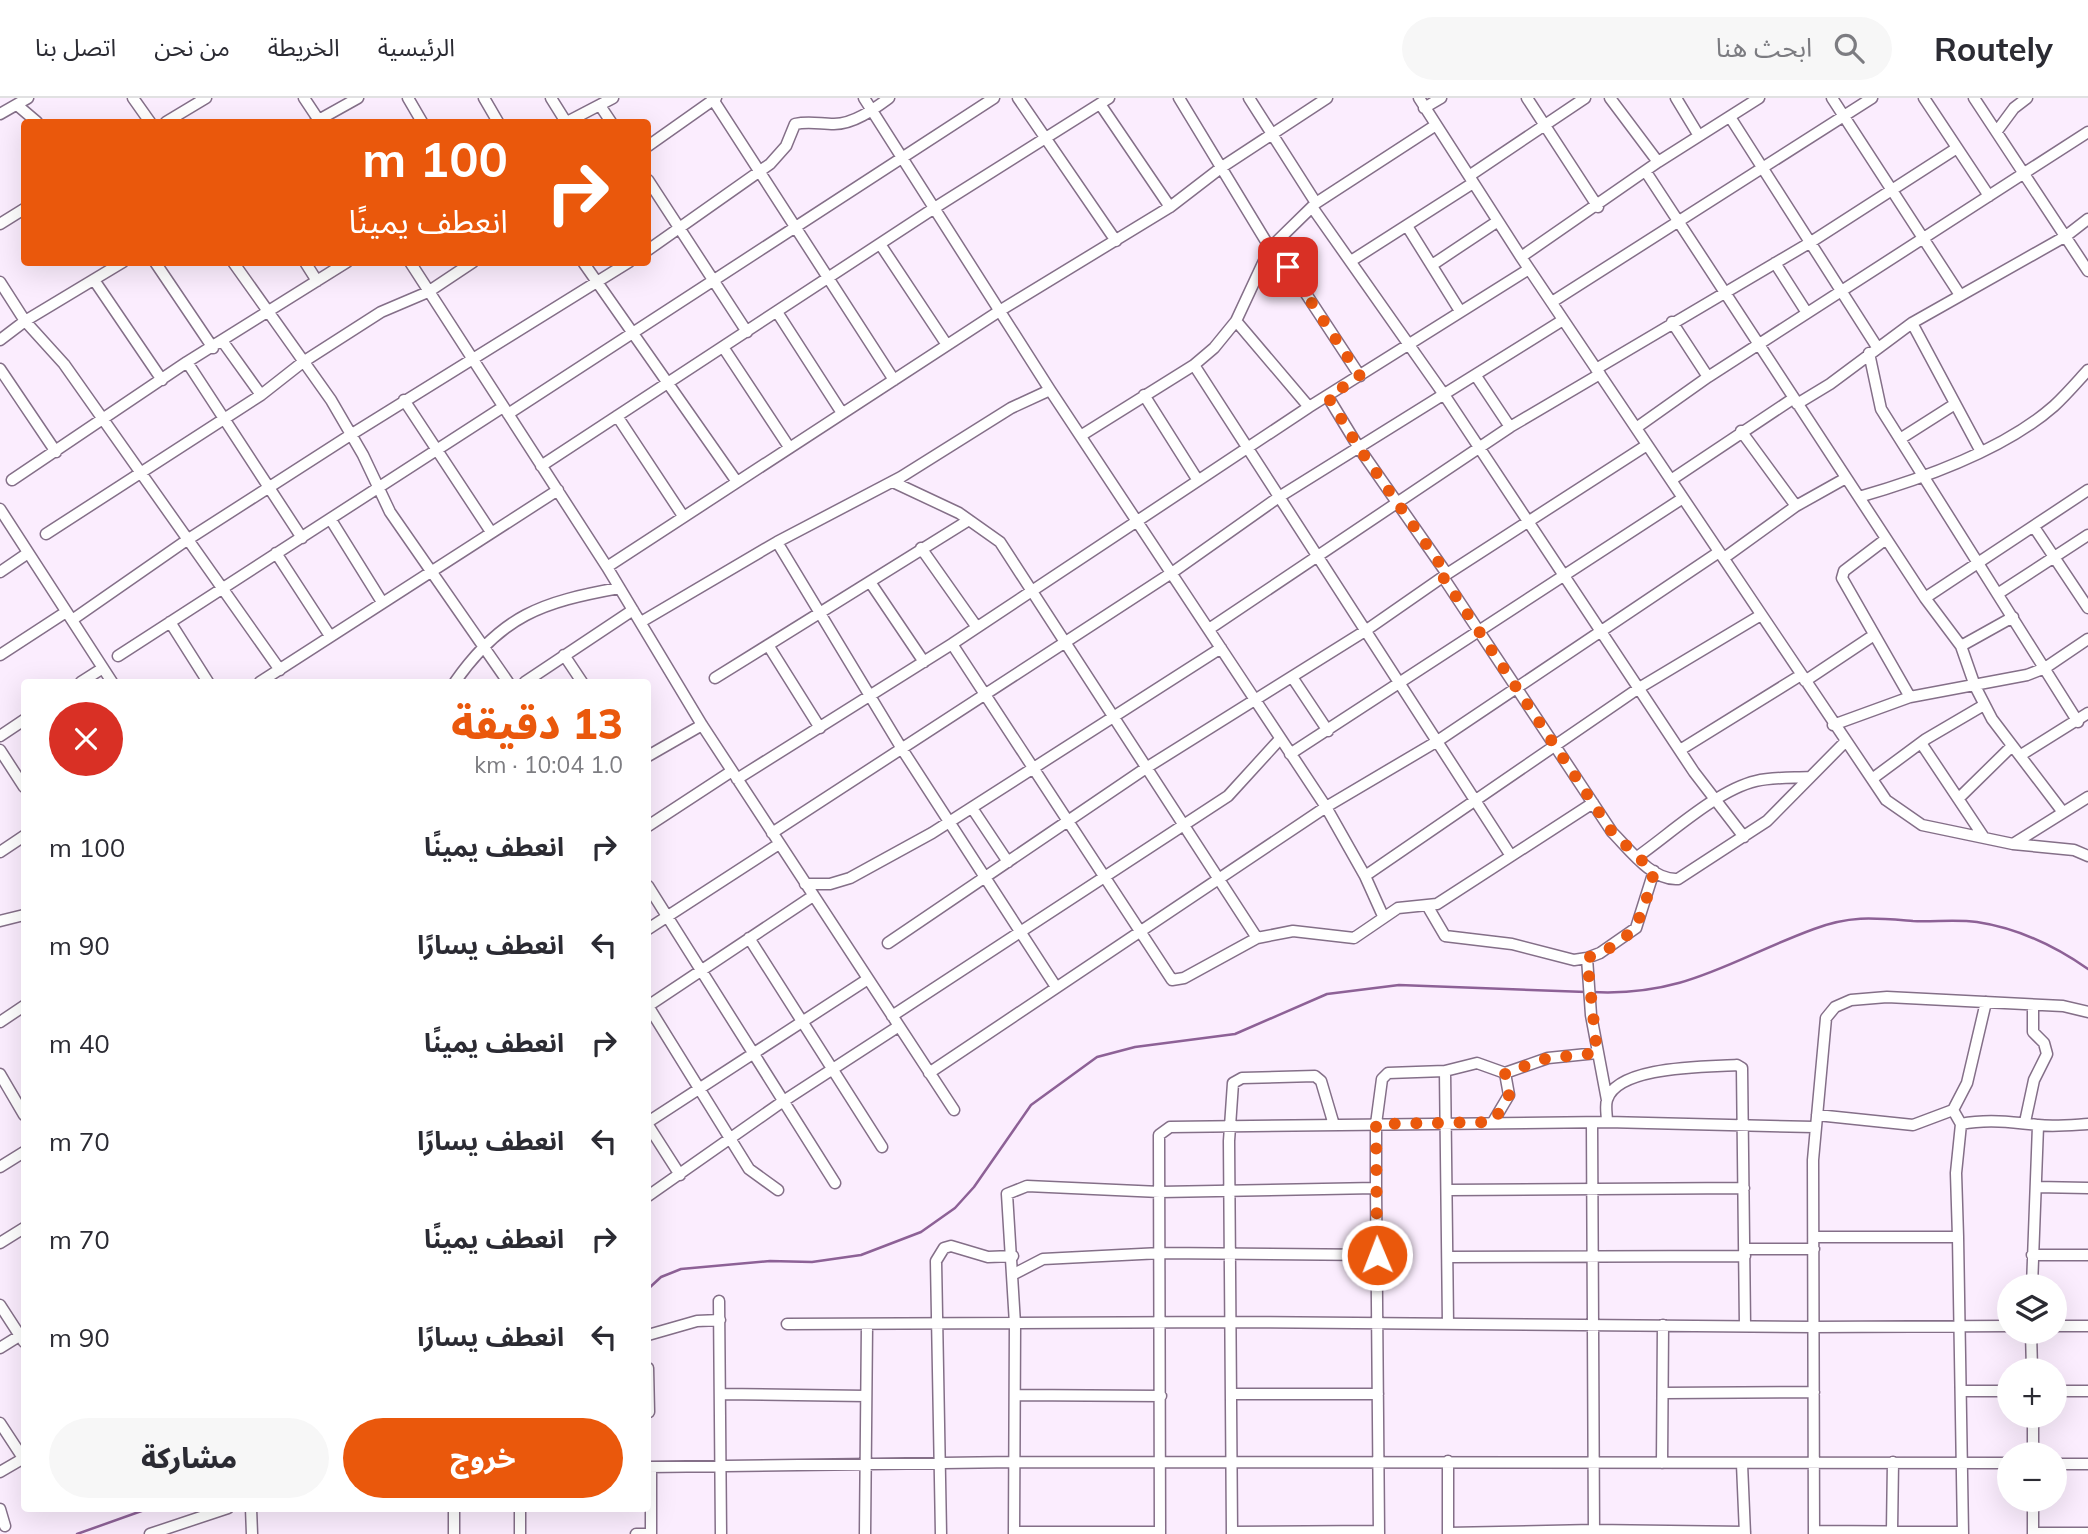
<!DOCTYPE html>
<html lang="ar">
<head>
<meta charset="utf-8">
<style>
  :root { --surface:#fff; --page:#f7f7f7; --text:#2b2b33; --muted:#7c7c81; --line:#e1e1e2; --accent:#ea580c }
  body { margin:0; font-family:Mulish,"Noto Sans Arabic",sans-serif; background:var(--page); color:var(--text); direction:rtl; height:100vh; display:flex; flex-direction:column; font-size:26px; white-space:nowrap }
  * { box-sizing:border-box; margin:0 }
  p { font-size:23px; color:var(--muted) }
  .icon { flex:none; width:38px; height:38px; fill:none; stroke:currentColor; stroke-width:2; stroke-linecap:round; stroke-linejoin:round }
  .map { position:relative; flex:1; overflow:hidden; direction:ltr }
  .drawer { position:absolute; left:21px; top:581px; width:630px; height:833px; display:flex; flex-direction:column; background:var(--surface); border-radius:7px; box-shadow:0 7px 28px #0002; direction:rtl }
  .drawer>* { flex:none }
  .hud { position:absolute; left:21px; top:21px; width:630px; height:147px; border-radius:7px; box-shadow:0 7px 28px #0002; direction:rtl; background:#ea580c; color:#fff; overflow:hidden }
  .controls { position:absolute; left:1997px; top:1176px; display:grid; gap:14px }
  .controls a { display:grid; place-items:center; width:70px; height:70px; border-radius:50%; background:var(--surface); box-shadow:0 7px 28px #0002; font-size:35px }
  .pin { position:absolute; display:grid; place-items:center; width:60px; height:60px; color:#fff; margin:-30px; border-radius:14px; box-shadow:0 4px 10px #0006 }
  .me { position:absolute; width:77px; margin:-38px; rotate:359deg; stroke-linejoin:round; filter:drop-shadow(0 0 5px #0008) }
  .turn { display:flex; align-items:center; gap:24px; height:147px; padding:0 28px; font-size:32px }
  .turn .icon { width:91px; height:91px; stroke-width:2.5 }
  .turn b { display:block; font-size:49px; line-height:60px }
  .round { display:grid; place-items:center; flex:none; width:74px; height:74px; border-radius:37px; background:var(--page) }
  .summary { display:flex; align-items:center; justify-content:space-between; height:119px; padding:0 28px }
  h1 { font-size:42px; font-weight:800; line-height:52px; color:var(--accent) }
  .primary-button { display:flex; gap:14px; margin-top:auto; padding:14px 28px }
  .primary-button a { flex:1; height:80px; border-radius:42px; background:var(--accent); color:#fff; font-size:28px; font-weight:800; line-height:80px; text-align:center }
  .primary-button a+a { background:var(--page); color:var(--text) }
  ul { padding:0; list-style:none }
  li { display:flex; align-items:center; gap:21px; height:98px; padding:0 28px }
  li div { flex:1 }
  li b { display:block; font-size:26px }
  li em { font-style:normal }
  header { display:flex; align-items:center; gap:42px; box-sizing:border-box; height:98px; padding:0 35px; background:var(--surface); border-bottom:2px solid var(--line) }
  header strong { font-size:33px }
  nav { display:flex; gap:38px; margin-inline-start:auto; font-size:24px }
  .search { width:490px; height:63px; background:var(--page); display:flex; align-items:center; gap:18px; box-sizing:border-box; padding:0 24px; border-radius:38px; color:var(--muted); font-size:26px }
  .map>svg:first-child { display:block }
</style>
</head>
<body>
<header>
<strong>Routely</strong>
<div class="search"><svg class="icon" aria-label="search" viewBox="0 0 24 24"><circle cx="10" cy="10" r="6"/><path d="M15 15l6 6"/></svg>ابحث هنا</div>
<nav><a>الرئيسية</a><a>الخريطة</a><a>من نحن</a><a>اتصل بنا</a></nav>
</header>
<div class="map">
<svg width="2088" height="1436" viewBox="0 0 2088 1436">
  <rect width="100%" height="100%" fill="#fbedfe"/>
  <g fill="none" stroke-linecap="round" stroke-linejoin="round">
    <path stroke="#8d6196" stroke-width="2.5" d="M 1592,894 C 1686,899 1732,861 1814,831 C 1851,817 1875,820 1913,823 C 1934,824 1956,821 1977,824 C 2017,830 2055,848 2088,871
      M 648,1191 L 661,1179 L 681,1171 L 770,1163 L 812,1164 L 861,1157 L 921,1134 L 955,1110 L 974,1089 L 1031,1007 L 1097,959 L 1135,949 L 1235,936 L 1327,896 L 1399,887 L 1586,894
      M 77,1436 L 150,1410"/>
    <g stroke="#846f88" stroke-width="13">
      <path id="minor" d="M 133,0 L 150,24
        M 304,0 L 320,24
        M 408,0 L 422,24
        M 484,0 L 498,24
        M 551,0 L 566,24
        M 712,0 L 894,282
        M 864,0 L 1050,292 L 1326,709 L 1365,778 L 1383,818
        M 1018,0 L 1116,143
        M 1179,0 L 1270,150
        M 1249,0 L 1316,105
        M 1419,0 L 1521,159 L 1886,702 L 1922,727 L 2013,746 L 2074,752 L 2088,758
        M 1527,0 L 1598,109
        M 1610,0 L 1658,64
        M 1676,0 L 1699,38
        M 1832,0 L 1960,197
        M 1924,0 L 1989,98
        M 1974,0 L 2088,173
        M 1100,6 L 1170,109
        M 17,7 L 37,24
        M 601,9 L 611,24
        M 1424,10 L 1441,0
        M 0,16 L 28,0
        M 1730,19 L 1877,249
        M 166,24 L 206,0
        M 315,24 L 358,0
        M 567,24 L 613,0
        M 1997,33 L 2014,10 L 2027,0
        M 648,48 L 716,0
        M 1646,74 L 1925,500 L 1961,548 L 1975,588 L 1992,621 L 2062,713
        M 1469,78 L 1585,0
        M 648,82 L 747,234
        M 1312,109 L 1445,298 L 1694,674 L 1744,739
        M 0,126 L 24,111
        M 1407,128 L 1460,213
        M 880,146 L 947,247
        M 1274,147 L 1360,278
        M 648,152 L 770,66 L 786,48 L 795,26 C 809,23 820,26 834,26 C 854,26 874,11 889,0
        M 1521,159 L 1658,64 L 1759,0
        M 1351,163 L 1473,85
        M 155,164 L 213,250
        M 233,164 L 331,302 L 363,357 L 390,414 L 508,584
        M 305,164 L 317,183
        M 410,164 L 607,469 L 702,627 L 954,1012
        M 583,164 L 737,384
        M 1775,165 L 1807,215
        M 1432,167 L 1498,123
        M 94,182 L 162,282
        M 0,184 L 25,223 L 64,266 L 280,572
        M 1552,204 L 1872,0
        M 777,214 L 842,315
        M 1236,223 L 1309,309
        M 1672,224 L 1708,279
        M 1912,225 L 1980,352
        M 0,242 L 25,223 L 123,164
        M 223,244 L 261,297
        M 723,249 L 789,349
        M 1869,255 L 1881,311 L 2078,624
        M 187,264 L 302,440
        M 1194,267 L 1511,758
        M 0,271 L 56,354
        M 1596,271 L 1811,144 L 1957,50
        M 1476,278 L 1510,329
        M 1144,297 L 1197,381
        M 1328,299 L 1359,350 L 1447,476
        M 404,302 L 491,434
        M 1797,306 L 1830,286 L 1912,225 L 2066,138 L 2088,121
        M 508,316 L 994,0
        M 617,318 L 683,418
        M 1636,330 L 1708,279 L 2088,34
        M 1741,333 L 1796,408
        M 1082,337 L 1194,267 L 1214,250 L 1236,223 L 1270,150 L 1316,105 L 1436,27
        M 1900,341 L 1955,306
        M 541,368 L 936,109 L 1109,0
        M 12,382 L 187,264 L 347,164
        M 1671,382 L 1794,300
        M 893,384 L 959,415 L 1000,444 L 1257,840
        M 1859,399 C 1922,381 2004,352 2054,308 C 2066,297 2077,284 2088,272
        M 0,411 L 112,584
        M 331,422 L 382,504
        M 2034,429 L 2088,510
        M 46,436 L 261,297 L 303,264 L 381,214 L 428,194 L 473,164
        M 1886,441 L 1844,473 L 1842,480 L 1910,599
        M 777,444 L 902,651 L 1056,889
        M 921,450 L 976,528
        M 276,455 L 330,538
        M 1724,460 L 1796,408 L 1846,380
        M 607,469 L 1001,212 L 1170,109 L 1222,69 L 1327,0
        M 0,474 L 28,455
        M 1443,479 L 1612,734 C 1629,751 1652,783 1678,781 L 1767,723 L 1845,644
        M 870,484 L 924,564
        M 1999,495 L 2088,437
        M 1925,500 L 2088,392
        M 72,522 L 187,442 L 352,336 L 629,164
        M 170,524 L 208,584
        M 641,524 L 777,444 L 901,379 L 1011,310 L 1050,292
        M 1209,531 L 1510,329 L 1600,276
        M 952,546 L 1172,882 L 1184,880 L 1257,840 L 1293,833 L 1354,840 L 1398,810 L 1437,806 L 1593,705
        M 768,547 L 820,630
        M 1961,548 L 2013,519
        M 0,557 L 66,514
        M 564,557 L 582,584
        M 118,558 L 503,309
        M 1292,579 L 1328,633
        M 715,580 L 969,422
        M 1805,583 L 1874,537
        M 81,584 L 103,570
        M 260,584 L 558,392
        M 455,584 C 502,517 542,504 619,490
        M 525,584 L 633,512
        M 1833,627 L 1910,599 L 2027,577 L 2045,570 L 2088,541
        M 0,638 L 24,622
        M 1921,645 L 1983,738
        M 0,652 L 24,689
        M 1680,652 L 1801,577
        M 1290,656 L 1683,400
        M 2021,657 L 2088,615
        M 648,658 L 702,627
        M 737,681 L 952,546 L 1309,309 L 1529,171
        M 1872,681 L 1926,641 L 1984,607
        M 1959,700 L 2012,648
        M 972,710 L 1008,764
        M 648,728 L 732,673
        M 772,735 L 1173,474 L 1279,399 L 1563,222
        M 2013,746 L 2088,699
        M 0,754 L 24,738
        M 1637,759 C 1670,736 1717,692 1756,683 C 1773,679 1793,680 1810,679
        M 1365,778 L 1639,590 L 1761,517
        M 805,786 L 830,786 L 850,780 L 932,735 L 1221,550
        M 648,788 L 835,1085
        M 1428,809 L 1445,838 L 1512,846 L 1574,862 L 1587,860 L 1600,855 L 1636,830 L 1654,773
        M 0,823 L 24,817
        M 648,831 L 779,746
        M 749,840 L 882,1049
        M 888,845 L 1146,670 L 1365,533 L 1447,476 L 1647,347
        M 1587,860 L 1591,917 L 1607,1002
        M 648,908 L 749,1071 L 778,1092
        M 648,908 L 813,798
        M 892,918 L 1228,698 L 1280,641
        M 0,924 L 24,908
        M 1445,973 L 1448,1226
        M 929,975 L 1326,709 L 1436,644 L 1719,454
        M 0,976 L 24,1017
        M 1817,1017 L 1913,1027 L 1953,1012
        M 648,1024 L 868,881
        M 1493,1024 L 1509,997 L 1505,975
        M 1607,1024 C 1607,1017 1605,1008 1607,1002 C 1617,967 1709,969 1737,967 L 1742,970 L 1745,1228
        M 2025,1024 L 2034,982 L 2047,956 L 2044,945 L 2033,934 L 2033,907
        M 1592,1025 L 1594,1436
        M 1961,1026 C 1987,1021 2012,1024 2038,1027 C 2054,1029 2072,1027 2088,1026
        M 648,1027 L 680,1077
        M 0,1069 L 24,1054
        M 2036,1089 L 2088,1090
        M 1448,1092 L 1744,1090
        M 648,1098 L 782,1004 L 899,928
        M 1814,1139 L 1958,1139 L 1963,1436
        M 1958,1139 L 1956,1075 L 1961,1026 L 1953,1012 L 1967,985 L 1986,904
        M 0,1145 L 24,1130
        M 1745,1151 L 1814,1151
        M 2032,1157 L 2088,1157
        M 1448,1159 L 1745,1158
        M 1014,1176 L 1043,1161 L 1161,1155 L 1376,1157
        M 2032,1188 L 2038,1028
        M 719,1203 L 721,1436
        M 0,1207 L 24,1244
        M 787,1226 L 1232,1224 L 1813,1229 L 2009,1228
        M 2054,1228 L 2088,1228
        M 2031,1234 L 2032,1272
        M 648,1237 L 697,1223 L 720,1222
        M 0,1250 L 24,1235
        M 648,1270 L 649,1314
        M 1961,1293 L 2009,1293
        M 2054,1293 L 2088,1293
        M 1664,1295 L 1814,1294
        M 720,1296 L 866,1298
        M 1231,1296 L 1378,1296
        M 1015,1297 L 1161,1298
        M 2033,1318 L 2033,1356
        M 0,1325 L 23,1360
        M 1662,1365 L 1663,1227
        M 1742,1366 L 1745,1436
        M 2054,1366 L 2088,1366
        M 648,1369 L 1015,1364 L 2009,1365
        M 0,1374 L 24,1360
        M 2033,1402 L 2033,1436
        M 251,1410 L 252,1436
        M 454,1410 L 454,1436
        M 520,1410 L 520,1436
        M 0,1411 L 5,1428
        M 1814,1433 L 1963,1434
        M 1892,1433 L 1893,1364
        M 1014,1434 L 1160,1434
        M 1232,1434 L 1379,1433
        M 1448,1435 L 1593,1432 L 1745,1434
        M 2033,1435 L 2088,1435
        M 150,1436 L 228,1410
        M 636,1436 L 651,1436 L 651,1370
        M 865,1436 L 867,1227
        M 941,1436 L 936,1163 L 944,1150 L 951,1148 L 988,1159 L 1013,1158
        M 1014,1436 L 1015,1226 L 1007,1096 L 1027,1088 L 1160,1094 L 1376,1090
        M 1160,1436 L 1159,1037 L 1170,1029 L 1607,1024 L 1814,1029
        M 1232,1436 L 1229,1043 L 1233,985 L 1242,980 L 1315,978 L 1321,983 L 1334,1027
        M 1379,1436 L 1376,1090 L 1376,1026 L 1382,981 L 1388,975 L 1445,973 L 1477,965 L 1505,975 L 1548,960 L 1597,955
        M 1448,1436 L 1448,1363
        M 1814,1436 L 1813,1062 L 1826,920 L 1835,909 L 1851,902 L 1887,899 L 2063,908 L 2088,914"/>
    </g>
    <use href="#minor" stroke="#fff" stroke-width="10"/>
  </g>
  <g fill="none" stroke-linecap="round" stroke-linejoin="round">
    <path stroke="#ea580c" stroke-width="12" stroke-dasharray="0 21.6" d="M 1288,169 L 1360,278 L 1328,299 L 1359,350 L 1447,476 L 1443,479 L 1612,734 L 1654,774 C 1641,822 1638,841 1587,860 L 1597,955 L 1548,960 L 1505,975 L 1509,998 L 1493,1024 L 1376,1026 L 1377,1157"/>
  </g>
</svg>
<div class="controls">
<a><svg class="icon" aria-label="layers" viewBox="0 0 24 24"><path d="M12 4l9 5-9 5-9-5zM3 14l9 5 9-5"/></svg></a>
<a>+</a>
<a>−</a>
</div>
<div class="pin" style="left:1288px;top:169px;background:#d93025"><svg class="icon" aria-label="arrive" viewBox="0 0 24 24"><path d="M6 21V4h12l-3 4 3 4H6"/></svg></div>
<svg class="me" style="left:1377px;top:1157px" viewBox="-20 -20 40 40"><circle r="17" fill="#ea580c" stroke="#fff" stroke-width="3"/><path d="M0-11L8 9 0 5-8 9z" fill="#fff"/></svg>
<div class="hud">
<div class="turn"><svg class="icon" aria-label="right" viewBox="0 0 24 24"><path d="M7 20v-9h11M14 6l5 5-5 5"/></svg><div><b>100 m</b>انعطف يمينًا</div></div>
</div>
<section class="drawer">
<div class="summary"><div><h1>13 دقيقة</h1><p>1.0 km · 10:04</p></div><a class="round" style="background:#d93025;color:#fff"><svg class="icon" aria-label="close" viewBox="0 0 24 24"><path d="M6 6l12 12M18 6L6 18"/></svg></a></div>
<ul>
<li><svg class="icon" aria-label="right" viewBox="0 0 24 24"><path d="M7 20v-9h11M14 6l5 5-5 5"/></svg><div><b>انعطف يمينًا</b></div><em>100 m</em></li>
<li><svg class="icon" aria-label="left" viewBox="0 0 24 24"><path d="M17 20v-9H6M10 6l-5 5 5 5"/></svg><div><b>انعطف يسارًا</b></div><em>90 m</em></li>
<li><svg class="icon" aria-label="right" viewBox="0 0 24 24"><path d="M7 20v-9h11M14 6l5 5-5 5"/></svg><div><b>انعطف يمينًا</b></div><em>40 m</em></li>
<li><svg class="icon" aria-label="left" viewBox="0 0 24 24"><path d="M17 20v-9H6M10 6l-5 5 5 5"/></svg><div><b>انعطف يسارًا</b></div><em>70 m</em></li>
<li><svg class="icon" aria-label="right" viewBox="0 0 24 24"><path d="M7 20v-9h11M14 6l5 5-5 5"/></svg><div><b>انعطف يمينًا</b></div><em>70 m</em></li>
<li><svg class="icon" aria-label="left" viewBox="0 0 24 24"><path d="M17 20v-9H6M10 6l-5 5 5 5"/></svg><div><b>انعطف يسارًا</b></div><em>90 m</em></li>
</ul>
<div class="primary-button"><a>خروج</a><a>مشاركة</a></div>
</section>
</div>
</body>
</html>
